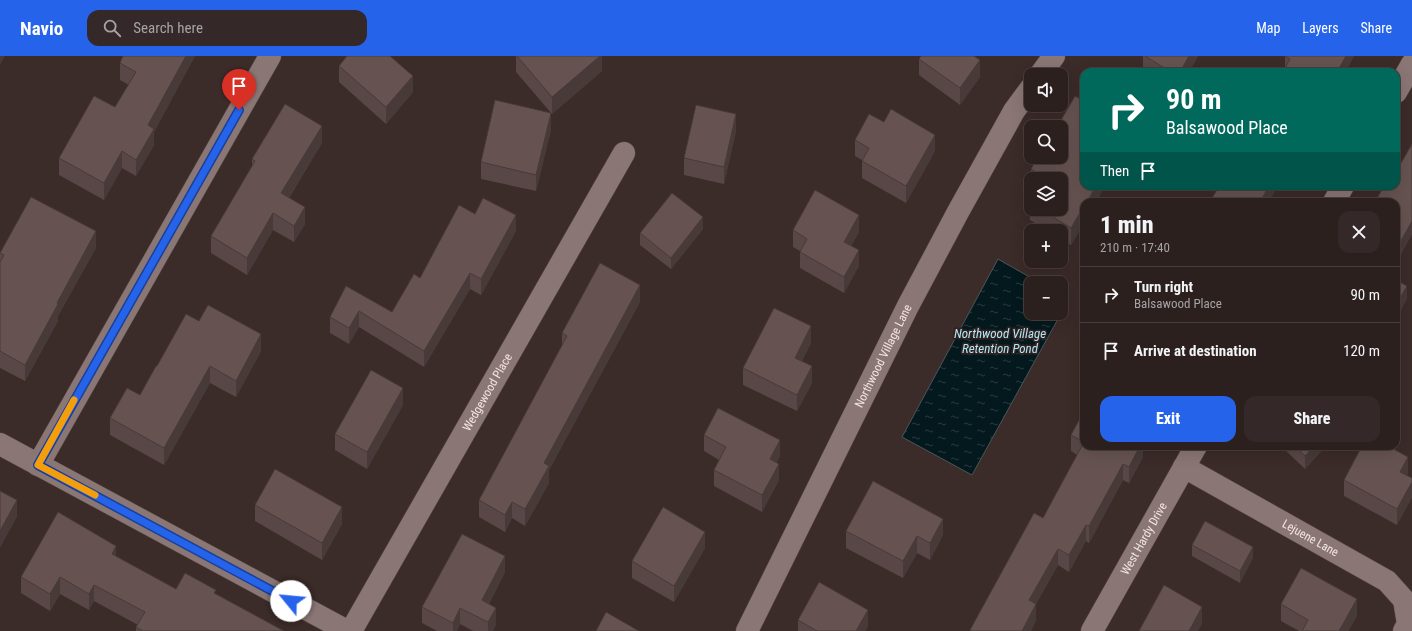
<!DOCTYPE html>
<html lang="en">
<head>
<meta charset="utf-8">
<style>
  :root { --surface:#2c201f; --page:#342828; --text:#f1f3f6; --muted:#a6a3a4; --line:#483e3d; --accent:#2563eb }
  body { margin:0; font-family:"Roboto Condensed",sans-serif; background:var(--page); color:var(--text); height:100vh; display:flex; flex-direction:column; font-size:15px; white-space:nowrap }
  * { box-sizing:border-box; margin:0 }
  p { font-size:13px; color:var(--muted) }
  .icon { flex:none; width:22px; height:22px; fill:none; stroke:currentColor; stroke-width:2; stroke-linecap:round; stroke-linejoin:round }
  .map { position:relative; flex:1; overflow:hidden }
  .details { position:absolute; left:1080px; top:142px; width:320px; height:252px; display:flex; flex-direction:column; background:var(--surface); border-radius:12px; box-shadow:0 4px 16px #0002,0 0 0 1px var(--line) }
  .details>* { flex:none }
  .hud { position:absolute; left:1080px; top:12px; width:320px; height:122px; border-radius:12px; box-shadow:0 4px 16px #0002,0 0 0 1px var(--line); background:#00695c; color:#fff; overflow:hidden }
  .tools { position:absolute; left:1024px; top:12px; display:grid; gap:8px }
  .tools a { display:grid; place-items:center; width:44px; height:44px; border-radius:8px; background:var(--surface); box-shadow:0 4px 16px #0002,0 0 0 1px var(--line); font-size:20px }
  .pin { position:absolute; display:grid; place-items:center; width:34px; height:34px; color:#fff; margin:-41px -17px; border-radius:50% 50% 50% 0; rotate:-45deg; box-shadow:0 0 4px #0007 }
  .pin .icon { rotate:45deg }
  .me { position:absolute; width:44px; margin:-22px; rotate:298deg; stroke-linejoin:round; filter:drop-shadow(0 0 3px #0008) }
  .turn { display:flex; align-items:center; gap:14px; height:84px; padding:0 20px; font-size:18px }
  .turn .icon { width:52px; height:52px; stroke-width:2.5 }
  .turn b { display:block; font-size:28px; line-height:34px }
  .then { display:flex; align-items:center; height:38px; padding:0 20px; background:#0003; gap:8px; font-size:15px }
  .round { display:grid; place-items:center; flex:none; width:42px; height:42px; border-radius:12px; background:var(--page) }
  .head { display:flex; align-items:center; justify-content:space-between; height:68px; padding:0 20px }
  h1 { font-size:24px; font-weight:800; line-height:30px }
  .cta { display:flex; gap:8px; margin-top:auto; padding:8px 20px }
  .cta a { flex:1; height:46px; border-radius:12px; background:var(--accent); color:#fff; font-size:16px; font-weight:800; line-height:46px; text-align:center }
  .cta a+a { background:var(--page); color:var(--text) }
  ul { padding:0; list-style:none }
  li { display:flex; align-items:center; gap:12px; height:56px; padding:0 20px; border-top:1px solid var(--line) }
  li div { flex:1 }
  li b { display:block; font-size:15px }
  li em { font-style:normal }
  header { display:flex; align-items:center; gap:24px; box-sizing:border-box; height:56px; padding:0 20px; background:var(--accent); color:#fff }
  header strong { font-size:19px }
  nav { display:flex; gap:22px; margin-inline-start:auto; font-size:14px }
  .search { width:280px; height:36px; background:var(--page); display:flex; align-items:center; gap:10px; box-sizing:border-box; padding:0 14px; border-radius:12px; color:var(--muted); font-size:15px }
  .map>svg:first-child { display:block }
</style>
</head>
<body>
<header>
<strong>Navio</strong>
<div class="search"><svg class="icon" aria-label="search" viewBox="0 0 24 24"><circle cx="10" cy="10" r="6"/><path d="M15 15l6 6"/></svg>Search here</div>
<nav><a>Map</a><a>Layers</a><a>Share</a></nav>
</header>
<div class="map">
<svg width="1412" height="575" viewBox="0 0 1412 575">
  <defs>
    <pattern id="water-ripples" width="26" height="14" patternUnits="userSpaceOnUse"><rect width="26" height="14" fill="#04191e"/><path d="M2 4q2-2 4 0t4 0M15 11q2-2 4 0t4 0" fill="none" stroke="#293a3f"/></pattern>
  </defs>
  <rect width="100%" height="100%" fill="#3b2b29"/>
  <path fill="url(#water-ripples)" stroke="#4b5659" d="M 998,203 L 1040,227 L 1031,227 L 1031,257 L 1061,257 L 1061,239 L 1069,243 L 972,419 L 902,381 Z"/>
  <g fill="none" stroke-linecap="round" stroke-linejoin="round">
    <g stroke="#584a49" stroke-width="23">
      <g id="minor">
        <path d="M 1040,19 L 1054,0"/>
        <path d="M 1396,36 L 1412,8"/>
        <path d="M 1334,146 L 1343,130"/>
        <path d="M 0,388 L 347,575"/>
        <path d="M 38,409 L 270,0"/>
        <path id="s1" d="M 1184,411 L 1387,525 L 1404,544 L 1408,568 L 1404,575"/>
        <path id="s2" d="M 351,575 L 624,97"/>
        <path id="s3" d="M 747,575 L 908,250 L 958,156 L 1014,55 L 1031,32"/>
        <path id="s4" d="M 1092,575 L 1196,390"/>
      </g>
    </g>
    <use href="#minor" stroke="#8a7674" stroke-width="22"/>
  </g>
  <path fill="#584746" d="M 123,0 L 195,0 L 154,76 L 154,89 L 136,120 L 122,112 L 104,144 L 59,119 L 59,102 L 115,51 L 129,29 L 120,24 L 120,7 Z
    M 516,0 L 602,0 L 602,15 L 552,58 L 516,16 Z
    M 1143,0 L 1198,0 L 1189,16 L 1143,16 Z
    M 1285,0 L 1346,16 L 1285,12 Z
    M 919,3 L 980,21 L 960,49 L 919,19 Z
    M 339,10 L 413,36 L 386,68 L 339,26 Z
    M 551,74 L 536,135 L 481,123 L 481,106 Z
    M 736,75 L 724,128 L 684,119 L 684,102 Z
    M 855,84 L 935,95 L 906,147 L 862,122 L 862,104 L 855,100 Z
    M 322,87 L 289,142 L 305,168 L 294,186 L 273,174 L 247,219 L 211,197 L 211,180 L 252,111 L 252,103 Z
    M 1412,88 L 1412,178 L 1401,198 L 1396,196 L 1397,114 Z
    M 1031,113 L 1084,130 L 1105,130 L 1096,146 L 1084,146 L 1084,167 L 1071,189 L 1061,182 L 1061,175 L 1049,175 L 1030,164 L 1030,147 L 1031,145 L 1031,153 L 1061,153 L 1061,123 L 1031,123 L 1031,129 Z
    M 1216,130 L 1278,130 L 1216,135 Z
    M 475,158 L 516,175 L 481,239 L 470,233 L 424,311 L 359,271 L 349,288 L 330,277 L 330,261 L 346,230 L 392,256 L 420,222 Z
    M 703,173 L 671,213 L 640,189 L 640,177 Z
    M 793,174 L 859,176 L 851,190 L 859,210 L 844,237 L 800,212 L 800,195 L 793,191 Z
    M 96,192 L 58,260 L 58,265 L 25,325 L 0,312 L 0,197 Z
    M 640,246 L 549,414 L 549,427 L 525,470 L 512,462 L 505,476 L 479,461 L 479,444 L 562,290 L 562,277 Z
    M 199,265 L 261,295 L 236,341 L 210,327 L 164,409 L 110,379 L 110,362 L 140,339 L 157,310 Z
    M 811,287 L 802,305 L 812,327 L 797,355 L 743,329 L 743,312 Z
    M 403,349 L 367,413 L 335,394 L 335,378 Z
    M 704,379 L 780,400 L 777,406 L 779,424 L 762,456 L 714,430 L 714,414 L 719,404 L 704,395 Z
    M 1071,379 L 1143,390 L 1143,401 L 1129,427 L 1123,424 L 1089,487 L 1086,485 L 1069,516 L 1058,509 L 1036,548 L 1036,564 L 1031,575 L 970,575 L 970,574 L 1043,462 L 1077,399 L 1071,395 Z
    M 1281,390 L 1326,390 L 1305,413 Z
    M 1408,417 L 1407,419 L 1397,469 L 1344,440 L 1344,424 Z
    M 255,449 L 342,468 L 322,504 L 255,465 Z
    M 846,475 L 943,479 L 930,504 L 917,497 L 903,522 L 846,492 Z
    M 1192,489 L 1253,502 L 1240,527 L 1192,500 Z
    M 705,492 L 674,546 L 632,522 L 632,505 Z
    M 116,501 L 176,533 L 216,538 L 284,575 L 136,575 L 136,571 L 138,569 L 94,545 L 89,554 L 60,538 L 50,555 L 21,537 L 21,521 Z
    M 505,516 L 489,548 L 496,568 L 493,575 L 473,575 L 460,568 L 457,575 L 437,575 L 422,567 L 422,551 Z
    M 1281,548 L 1357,560 L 1348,575 L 1299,575 L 1281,565 Z
    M 798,564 L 868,570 L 865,575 L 798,575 Z"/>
  <path fill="#473a39" d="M 0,0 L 5,0 L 0,9 Z
    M 186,0 L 195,0 L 154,76 L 154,89 L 136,120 L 136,104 L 148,69 Z
    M 600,0 L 602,0 L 602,15 L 552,58 L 552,41 Z
    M 1189,0 L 1198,0 L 1189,16 L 1180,16 Z
    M 1346,0 L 1354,0 L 1346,16 L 1337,16 Z
    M 980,4 L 980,21 L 960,49 L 960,32 Z
    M 413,20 L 413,36 L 386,68 L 386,51 Z
    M 551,57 L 551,74 L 536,135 L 536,119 Z
    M 736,58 L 736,75 L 724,128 L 724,111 Z
    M 322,70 L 322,87 L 281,154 L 281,137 Z
    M 935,79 L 935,95 L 906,147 L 906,130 Z
    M 122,95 L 122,112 L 104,144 L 104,127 Z
    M 1096,130 L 1105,130 L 1096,146 L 1087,146 Z
    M 1269,130 L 1278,130 L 1269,146 L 1260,146 Z
    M 1084,150 L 1084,167 L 1071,189 L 1071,172 Z
    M 305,151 L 305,168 L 294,186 L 294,170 Z
    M 273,157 L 273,174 L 247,219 L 247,202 Z
    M 516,159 L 516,175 L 481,239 L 481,223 Z
    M 859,159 L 859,176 L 844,202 L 844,186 Z
    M 703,161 L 703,173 L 671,213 L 671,202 Z
    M 1412,165 L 1412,178 L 1401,198 L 1401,185 Z
    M 96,175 L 96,192 L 58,260 L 58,265 L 25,325 L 25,309 L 57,247 Z
    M 859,194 L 859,210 L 844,237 L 844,221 Z
    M 470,217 L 470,233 L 424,311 L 424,295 Z
    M 640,229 L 640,246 L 549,414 L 549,427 L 525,470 L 525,453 L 544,407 Z
    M 1407,230 L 1407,243 L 1396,263 L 1396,249 Z
    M 359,255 L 359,271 L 349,288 L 349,272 Z
    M 811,270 L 811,287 L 795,318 L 795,302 Z
    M 261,278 L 261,295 L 236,341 L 236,325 Z
    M 210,310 L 210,327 L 164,409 L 164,392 Z
    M 812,310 L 812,327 L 797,355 L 797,339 Z
    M 403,332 L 403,349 L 367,413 L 367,396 Z
    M 780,384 L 780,400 L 770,420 L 770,403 Z
    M 1140,390 L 1143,390 L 1143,401 L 1129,427 L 1129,411 Z
    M 1314,390 L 1326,390 L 1305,413 L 1305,400 Z
    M 1408,401 L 1408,417 L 1400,432 L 1400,416 Z
    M 779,408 L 779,424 L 762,456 L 762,439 Z
    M 1123,408 L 1123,424 L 1089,487 L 1089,470 Z
    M 1412,426 L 1412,442 L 1397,469 L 1397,453 Z
    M 17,444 L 17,461 L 0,492 L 0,475 Z
    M 512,446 L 512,462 L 505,476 L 505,459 Z
    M 342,451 L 342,468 L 322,504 L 322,487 Z
    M 943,463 L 943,479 L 930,504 L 930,487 Z
    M 1086,469 L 1086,485 L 1069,516 L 1069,499 Z
    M 705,476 L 705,492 L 674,546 L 674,530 Z
    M 917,480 L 917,497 L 903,522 L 903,505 Z
    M 116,490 L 116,506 L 112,498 Z
    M 1253,491 L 1253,502 L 1240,527 L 1240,515 Z
    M 1058,493 L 1058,509 L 1029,560 L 1029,544 Z
    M 505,500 L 505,516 L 482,561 L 482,544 Z
    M 60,521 L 60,538 L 50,555 L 50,538 Z
    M 94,529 L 94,545 L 89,554 L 89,538 Z
    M 1357,543 L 1357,560 L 1348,575 L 1339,575 Z
    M 1036,548 L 1036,564 L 1031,575 L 1022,575 Z
    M 1202,551 L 1202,568 L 1198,575 L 1189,575 Z
    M 460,552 L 460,568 L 457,575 L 453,575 L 453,567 Z
    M 496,552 L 496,568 L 493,575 L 488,575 L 488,566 Z
    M 868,554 L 868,570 L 865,575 L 856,575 Z"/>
  <path fill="#665351" stroke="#473a39" d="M 123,0 L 186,0 L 148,69 L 154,73 L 136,104 L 122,95 L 104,127 L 59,102 L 94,40 L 115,51 L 136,16 L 120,7 Z
    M 347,0 L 390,0 L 413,20 L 386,51 L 339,10 Z
    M 517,0 L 600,0 L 552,41 Z
    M 921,0 L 974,0 L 980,4 L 960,32 L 919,3 Z
    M 1145,0 L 1189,0 L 1180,16 L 1171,16 Z
    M 1285,0 L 1346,0 L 1337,16 L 1283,16 L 1290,3 Z
    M 1075,40 L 1084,45 L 1084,130 L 1096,130 L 1087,146 L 1084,146 L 1084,150 L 1071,172 L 1040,153 L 1061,153 L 1061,123 L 1044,123 L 1045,121 L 1031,113 L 1038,101 L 1061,101 L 1061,71 L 1057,71 Z
    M 495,44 L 551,57 L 536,119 L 481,106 Z
    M 285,48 L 322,70 L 281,137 L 305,151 L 294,170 L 273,157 L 247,202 L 211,180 L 255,105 L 252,103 Z
    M 696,49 L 736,58 L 724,111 L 684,102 Z
    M 891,53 L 935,79 L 906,130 L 862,105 L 869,92 L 855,84 L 869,58 L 884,66 Z
    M 1412,88 L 1412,165 L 1401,185 L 1396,182 L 1396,146 L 1375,146 L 1384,130 L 1396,130 L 1396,114 L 1397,114 Z
    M 1219,130 L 1269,130 L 1260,146 L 1210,146 Z
    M 815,134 L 859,159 L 844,186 L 859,194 L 844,221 L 800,196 L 807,183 L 793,174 Z
    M 672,137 L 703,161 L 671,202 L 640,177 Z
    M 31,141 L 96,175 L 57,247 L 58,248 L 25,309 L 0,295 L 0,206 L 4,199 L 0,197 Z
    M 483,142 L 516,159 L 481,223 L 470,217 L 424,295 L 359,255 L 349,272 L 330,261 L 346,230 L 392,256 L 414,218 L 420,222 L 459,149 L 475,158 Z
    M 600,207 L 640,229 L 544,407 L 549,410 L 525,453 L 512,446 L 505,459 L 479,444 L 567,280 L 562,277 Z
    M 1396,224 L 1407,230 L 1396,249 Z
    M 208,249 L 261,278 L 236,325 L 210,310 L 164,392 L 110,362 L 127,332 L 140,339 L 156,310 L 157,310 L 186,258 L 199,265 Z
    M 774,252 L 811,270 L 795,302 L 812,310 L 797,339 L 743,312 Z
    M 371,314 L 403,332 L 367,396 L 335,378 Z
    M 718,352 L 780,384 L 770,403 L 779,408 L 762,439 L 714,414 L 726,391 L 704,379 Z
    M 1084,355 L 1084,390 L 1140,390 L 1129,411 L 1123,408 L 1089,470 L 1086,469 L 1069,499 L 1058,493 L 1029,544 L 1036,548 L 1022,575 L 972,575 L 970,574 L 1034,457 L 1043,462 L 1084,386 L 1071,379 Z
    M 1295,390 L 1314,390 L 1305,400 Z
    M 1362,390 L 1388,390 L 1408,401 L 1400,416 L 1412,422 L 1412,426 L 1397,453 L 1344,424 Z
    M 275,413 L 342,451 L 322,487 L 255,449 Z
    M 873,425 L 943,463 L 930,487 L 917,480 L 903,505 L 846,475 Z
    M 0,435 L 17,444 L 0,475 Z
    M 663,451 L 705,476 L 674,530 L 632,505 Z
    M 58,456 L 116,490 L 112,498 L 176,533 L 185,517 L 216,534 L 214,537 L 284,575 L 143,575 L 136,571 L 145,556 L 94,529 L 89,538 L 60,521 L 50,538 L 21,521 Z
    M 1205,465 L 1253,491 L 1240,515 L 1192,489 Z
    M 462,478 L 505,500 L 482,544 L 496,552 L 488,566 L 460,552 L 453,567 L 422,551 Z
    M 1301,512 L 1357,543 L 1339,575 L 1302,575 L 1308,564 L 1281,548 Z
    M 819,526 L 868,554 L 856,575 L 817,575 L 798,564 Z
    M 1164,529 L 1202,551 L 1189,575 L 1139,575 Z
    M 606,556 L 639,575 L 596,575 Z"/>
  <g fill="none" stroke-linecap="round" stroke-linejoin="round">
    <g stroke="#184099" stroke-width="10">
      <path id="route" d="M 239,54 L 38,409 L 291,545"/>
    </g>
    <use href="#route" stroke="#2563eb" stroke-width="7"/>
    <path stroke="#f59e0b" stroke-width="7" d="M 74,344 L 38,409 L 95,439"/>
  </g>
  <g text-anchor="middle" stroke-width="3.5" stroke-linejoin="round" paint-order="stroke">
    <g font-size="12" fill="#f1e5e4" stroke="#312120">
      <text dy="4" stroke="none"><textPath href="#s3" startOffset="307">Northwood Village Lane</textPath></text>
      <text dy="4" stroke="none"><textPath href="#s2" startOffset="275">Wedgewood Place</textPath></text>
      <text dy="4" stroke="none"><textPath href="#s4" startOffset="106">West Hardy Drive</textPath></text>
      <text dy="4" stroke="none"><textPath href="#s1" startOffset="145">Lejuene Lane</textPath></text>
    </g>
    <g font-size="13" font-style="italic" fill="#afe9f7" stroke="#312120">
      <text x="1000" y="282">Northwood Village<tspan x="1000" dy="15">Retention Pond</tspan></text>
    </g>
  </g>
</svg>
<div class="tools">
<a><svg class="icon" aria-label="sound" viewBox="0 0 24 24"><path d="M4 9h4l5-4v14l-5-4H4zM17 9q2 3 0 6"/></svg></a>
<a><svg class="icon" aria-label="search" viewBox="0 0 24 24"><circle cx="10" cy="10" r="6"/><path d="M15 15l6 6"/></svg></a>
<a><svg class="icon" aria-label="layers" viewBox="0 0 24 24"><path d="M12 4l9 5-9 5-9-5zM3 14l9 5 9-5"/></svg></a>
<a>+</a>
<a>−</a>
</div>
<div class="pin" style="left:239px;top:54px;background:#d93025"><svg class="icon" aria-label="arrive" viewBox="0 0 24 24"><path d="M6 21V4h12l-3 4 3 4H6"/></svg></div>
<svg class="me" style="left:291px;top:545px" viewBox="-20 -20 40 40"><circle r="19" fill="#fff"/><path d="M0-13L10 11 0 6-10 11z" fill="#2563eb"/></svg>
<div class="hud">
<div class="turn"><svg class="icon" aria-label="right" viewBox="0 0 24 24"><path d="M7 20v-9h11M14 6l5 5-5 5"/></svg><div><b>90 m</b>Balsawood Place</div></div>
<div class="then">Then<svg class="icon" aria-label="arrive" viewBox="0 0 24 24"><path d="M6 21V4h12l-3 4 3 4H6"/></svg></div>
</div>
<section class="details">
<div class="head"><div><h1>1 min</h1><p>210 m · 17:40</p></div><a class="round"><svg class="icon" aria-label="close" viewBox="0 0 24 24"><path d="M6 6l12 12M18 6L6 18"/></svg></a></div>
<ul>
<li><svg class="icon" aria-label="right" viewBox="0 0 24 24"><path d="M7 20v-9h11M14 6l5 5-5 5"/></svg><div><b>Turn right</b><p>Balsawood Place</p></div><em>90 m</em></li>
<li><svg class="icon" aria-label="arrive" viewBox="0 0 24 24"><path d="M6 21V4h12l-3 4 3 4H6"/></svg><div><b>Arrive at destination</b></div><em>120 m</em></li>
</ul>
<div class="cta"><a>Exit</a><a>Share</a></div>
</section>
</div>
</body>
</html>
